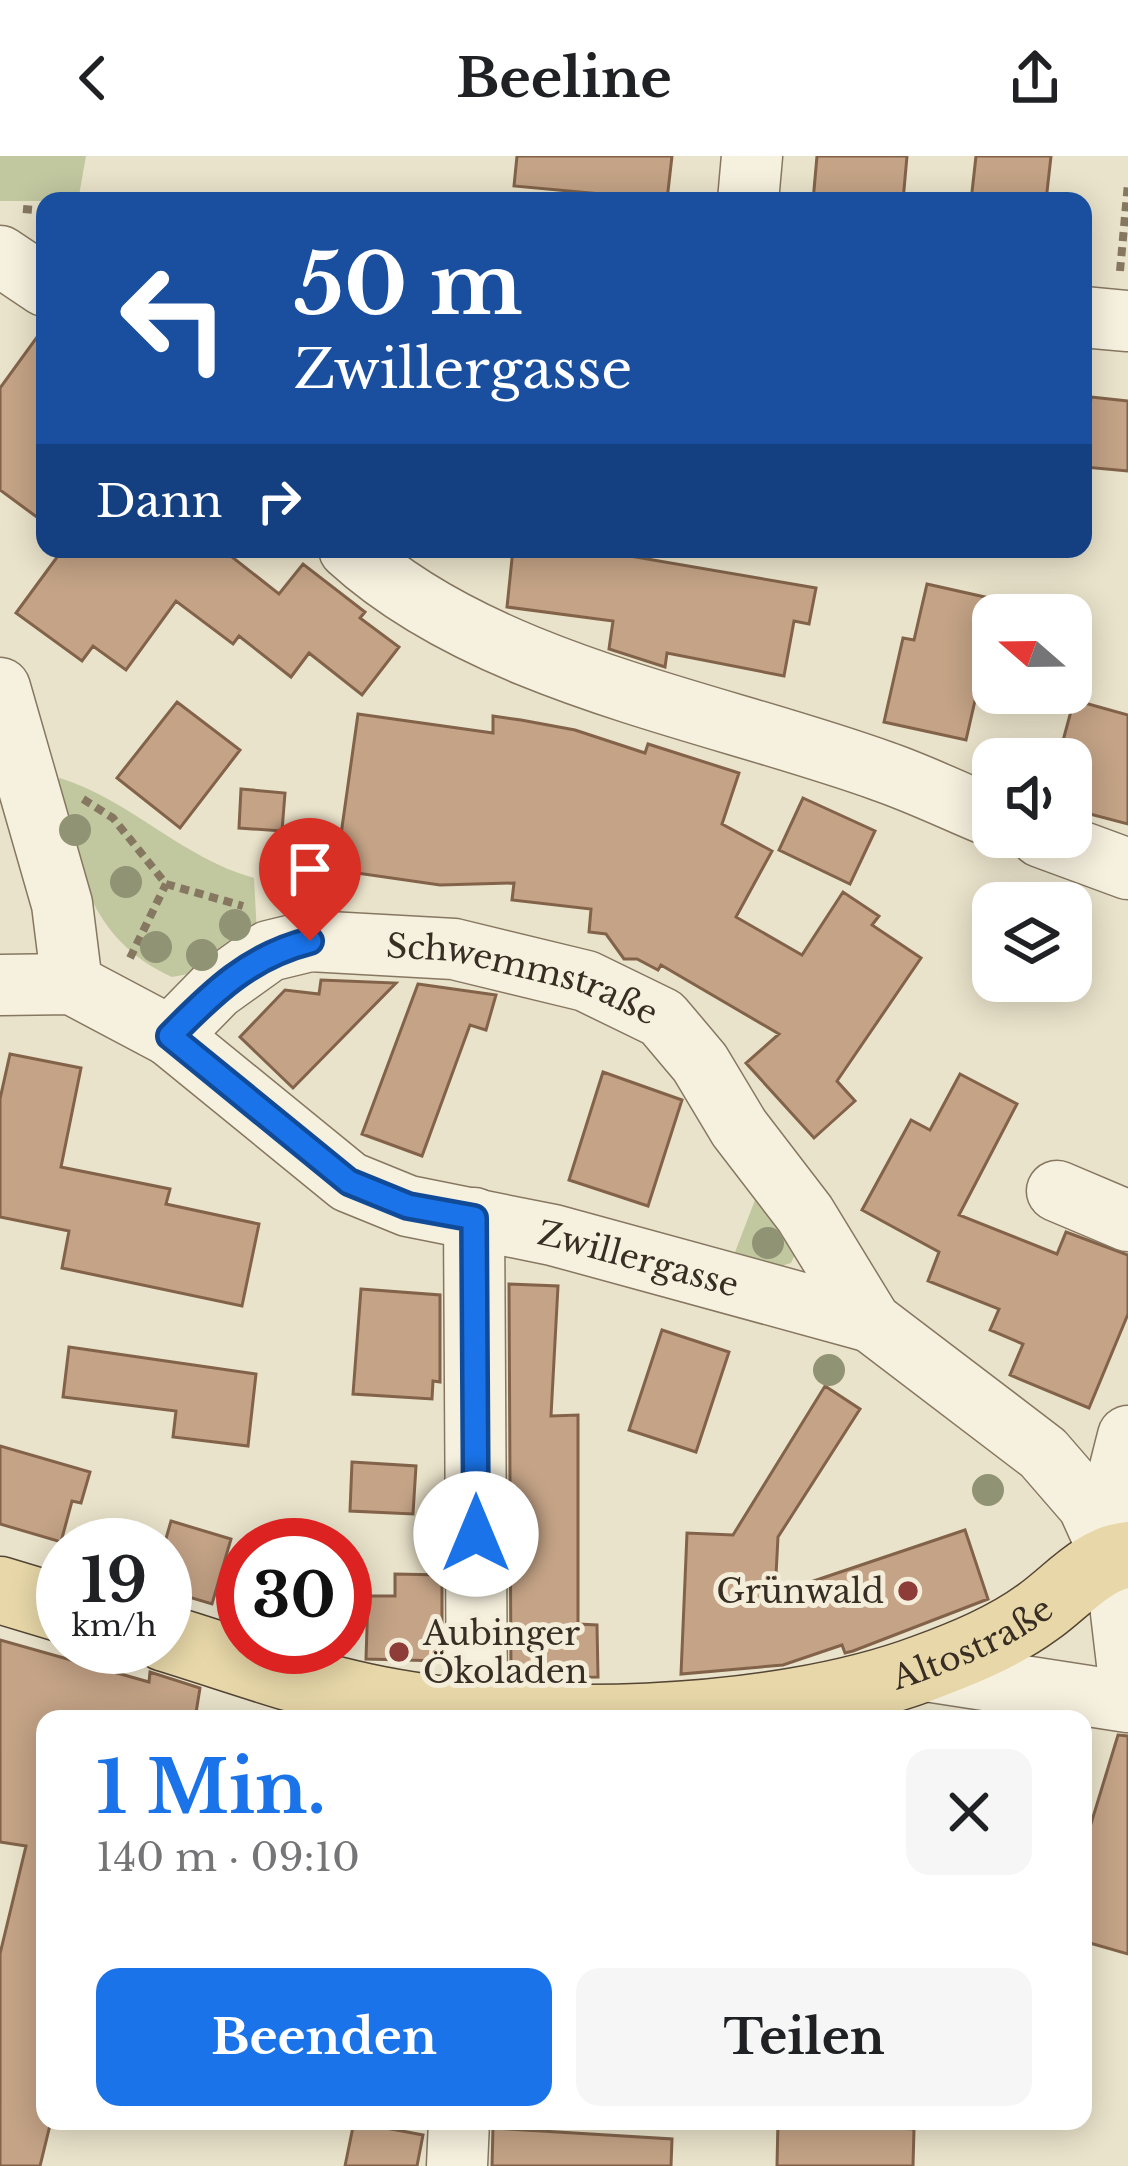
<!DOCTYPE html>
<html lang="de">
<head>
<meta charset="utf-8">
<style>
  :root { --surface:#fff; --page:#f6f6f6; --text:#202124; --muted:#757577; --accent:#1a73e8 }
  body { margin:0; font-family:"Libre Baskerville",serif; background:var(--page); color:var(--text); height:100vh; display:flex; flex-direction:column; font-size:45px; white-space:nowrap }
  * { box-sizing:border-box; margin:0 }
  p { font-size:39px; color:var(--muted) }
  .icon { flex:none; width:66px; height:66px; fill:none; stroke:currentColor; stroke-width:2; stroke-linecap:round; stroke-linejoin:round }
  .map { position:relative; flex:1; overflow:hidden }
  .sheet { position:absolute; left:36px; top:1554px; width:1056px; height:420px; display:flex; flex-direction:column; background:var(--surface); border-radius:24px; box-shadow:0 6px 30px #0003 }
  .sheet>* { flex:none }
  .top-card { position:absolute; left:36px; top:36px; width:1056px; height:366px; border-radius:24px; box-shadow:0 6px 30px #0003; background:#1a4fa0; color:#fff; overflow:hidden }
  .needle { width:78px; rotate:290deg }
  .controls { position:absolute; left:972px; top:438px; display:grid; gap:24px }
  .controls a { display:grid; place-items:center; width:120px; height:120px; border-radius:24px; background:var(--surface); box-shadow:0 6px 30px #0003; font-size:60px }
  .speed { position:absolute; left:36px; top:1362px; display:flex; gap:24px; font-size:60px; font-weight:700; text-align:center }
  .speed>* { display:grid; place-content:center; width:156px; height:156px; border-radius:50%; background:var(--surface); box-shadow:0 6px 30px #0003; line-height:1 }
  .speed small { font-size:30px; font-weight:400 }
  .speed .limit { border:18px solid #d22; background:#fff; color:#111 }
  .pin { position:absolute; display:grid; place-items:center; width:102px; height:102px; color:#fff; margin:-123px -51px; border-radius:50% 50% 50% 0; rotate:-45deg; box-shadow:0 0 12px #0007 }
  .pin .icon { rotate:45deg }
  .me { position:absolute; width:132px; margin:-66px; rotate:0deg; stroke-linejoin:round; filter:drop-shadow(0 0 9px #0008) }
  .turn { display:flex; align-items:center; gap:42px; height:252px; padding:0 60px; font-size:54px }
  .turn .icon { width:156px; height:156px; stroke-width:2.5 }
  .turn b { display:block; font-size:84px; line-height:102px }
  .then { display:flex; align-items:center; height:114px; padding:0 60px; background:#0003; gap:24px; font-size:45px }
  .round { display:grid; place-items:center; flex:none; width:126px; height:126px; border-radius:24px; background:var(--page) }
  .headline { display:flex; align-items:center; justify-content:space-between; height:204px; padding:0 60px }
  h1 { font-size:72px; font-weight:700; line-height:90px; color:var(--accent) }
  .cta { display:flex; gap:24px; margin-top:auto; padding:24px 60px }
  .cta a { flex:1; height:138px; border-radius:24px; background:var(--accent); color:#fff; font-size:48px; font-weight:700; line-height:138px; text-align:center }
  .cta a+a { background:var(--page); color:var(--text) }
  header { display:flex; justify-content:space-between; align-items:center; height:156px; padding:0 60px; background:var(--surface); font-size:54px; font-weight:700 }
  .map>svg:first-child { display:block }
</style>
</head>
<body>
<header><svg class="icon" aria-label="back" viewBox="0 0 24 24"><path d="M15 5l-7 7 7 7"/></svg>Beeline<svg class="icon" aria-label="share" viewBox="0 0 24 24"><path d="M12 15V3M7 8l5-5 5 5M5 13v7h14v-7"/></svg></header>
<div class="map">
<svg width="1128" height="2010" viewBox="0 0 1128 2010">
  <rect width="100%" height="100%" fill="#eae3cb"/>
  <path fill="#c1c8a0" d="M 0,0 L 86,0 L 78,45 L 0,45 Z
    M 60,622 C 132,645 182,702 254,722 L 257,778 L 226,811 L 172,821 C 87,782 79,711 54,629 Z
    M 760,1031 L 798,1092 L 791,1107 L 778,1111 L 735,1096 Z"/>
  <path fill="#c4a386" stroke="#82634a" stroke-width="3" d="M 517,0 L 672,0 L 667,44 L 514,30 Z
    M 817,0 L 907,0 L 903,45 L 813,45 Z
    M 976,0 L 1051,0 L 1046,45 L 971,45 Z
    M 45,170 L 45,367 L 0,334 L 0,232 Z
    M 1091,241 L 1128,245 L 1128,315 L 1084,311 Z
    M 63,393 L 222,393 L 279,438 L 303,408 L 365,456 L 360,462 L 399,491 L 362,539 L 309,497 L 291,521 L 239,480 L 233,488 L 176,445 L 126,514 L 93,490 L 82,505 L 16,457 Z
    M 513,393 L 589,393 L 816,432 L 809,468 L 794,465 L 784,520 L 667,497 L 665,511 L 609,493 L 613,465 L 507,451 Z
    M 927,428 L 998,444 L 966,584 L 884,566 L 903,482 L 914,484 Z
    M 1074,544 L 1128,559 L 1128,668 L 1071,653 L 1071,603 L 1058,603 Z
    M 177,546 L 240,594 L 180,672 L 117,622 Z
    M 358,558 L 493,577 L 493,560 L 521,564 L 575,574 L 645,597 L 648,588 L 739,617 L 722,668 L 772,695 L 736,761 L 802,799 L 843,736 L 879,760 L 872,769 L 921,802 L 837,925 L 855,945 L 814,982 L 746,907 L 779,878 L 661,809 L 658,814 L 637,803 L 624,803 L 606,778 L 589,776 L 591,753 L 512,744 L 514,727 L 440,729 L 336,714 Z
    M 241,633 L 285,637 L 282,675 L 239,672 Z
    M 803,642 L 875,675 L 850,728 L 779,694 Z
    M 321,824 L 396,827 L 293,932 L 240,881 L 285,834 L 319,838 Z
    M 418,828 L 496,839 L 486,874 L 470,869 L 422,1000 L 362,978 Z
    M 10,898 L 81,912 L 61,1011 L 170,1033 L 166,1048 L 259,1068 L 242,1150 L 62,1112 L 69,1075 L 0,1061 L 0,943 Z
    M 603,916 L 682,944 L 648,1050 L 569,1024 Z
    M 960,918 L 1017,948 L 959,1059 L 1057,1098 L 1066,1076 L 1128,1099 L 1128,1158 L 1089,1252 L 1010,1219 L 1023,1188 L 990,1174 L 999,1153 L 928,1125 L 939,1096 L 862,1054 L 911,964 L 930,974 Z
    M 509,1128 L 558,1130 L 551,1260 L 578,1259 L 578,1468 L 597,1469 L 598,1521 L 511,1522 Z
    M 361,1133 L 440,1139 L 440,1226 L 433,1225 L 432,1243 L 353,1238 Z
    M 662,1174 L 729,1196 L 696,1296 L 629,1274 Z
    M 69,1191 L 256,1218 L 248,1290 L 173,1281 L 176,1255 L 63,1241 Z
    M 825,1230 L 860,1253 L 778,1381 L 775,1438 L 965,1374 L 988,1443 L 853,1495 L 845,1497 L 842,1489 L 783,1509 L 681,1518 L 687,1377 L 733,1379 Z
    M 0,1290 L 90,1316 L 81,1347 L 72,1345 L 61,1386 L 0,1368 Z
    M 352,1306 L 416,1310 L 413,1358 L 350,1355 Z
    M 171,1365 L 231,1383 L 212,1448 L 165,1434 L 165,1386 Z
    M 395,1418 L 442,1419 L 442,1505 L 366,1503 L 368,1440 L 395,1440 Z
    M 0,1484 L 149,1526 L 150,1516 L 200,1532 L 195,1563 L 45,1563 L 45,1965 L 51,1965 L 40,2010 L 0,2010 L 0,1798 L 26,1690 L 0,1686 Z
    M 1118,1579 L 1128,1580 L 1128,1798 L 1083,1785 L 1083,1694 Z
    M 778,1965 L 914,1973 L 913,2010 L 777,2010 Z
    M 354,1966 L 423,1979 L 417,2010 L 345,2010 Z
    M 493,1972 L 672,1983 L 671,2010 L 492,2010 Z"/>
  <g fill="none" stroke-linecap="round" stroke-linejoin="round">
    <g stroke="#867761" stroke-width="63">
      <g id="minor">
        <path d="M 748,45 L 752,0"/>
        <path d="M 0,100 L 45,130"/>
        <path d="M 1083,161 L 1128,165"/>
        <path d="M 349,393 C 484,517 713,554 882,615 C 920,628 956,646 993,661"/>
        <path d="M 0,532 L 62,748 L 72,828"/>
        <path d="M 1041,681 L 1128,713"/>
        <path id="s1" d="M 0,829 L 72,828 L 170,880 L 216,833 L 269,795 L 310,785 L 454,793 L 586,825 L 662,862 L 700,907 L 739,972 L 805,1058 L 871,1166 L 1043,1297 L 1088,1349 L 1111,1400"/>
        <path id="s2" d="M 170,880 L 349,1026 L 408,1050 L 553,1079 L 871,1166"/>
        <path d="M 1057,1035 L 1128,1065"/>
        <path d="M 474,1062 L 477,1563"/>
        <path d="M 1128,1280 L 1109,1355 L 1128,1516"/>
        <path d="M 920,1514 L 1128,1546"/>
        <path d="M 457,2010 L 459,1965"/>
      </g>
    </g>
    <g stroke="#544534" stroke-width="69">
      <g id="major">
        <path d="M 0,1434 L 63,1453"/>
        <path id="s3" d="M 165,1482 C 231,1502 298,1527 366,1541 C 524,1575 772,1569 924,1512 C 962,1498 1004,1481 1038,1456 C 1065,1437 1094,1402 1128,1399"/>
      </g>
    </g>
    <path stroke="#867761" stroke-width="8" stroke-dasharray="9 6" stroke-linecap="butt" d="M 23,53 L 45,55
      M 1120,115 L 1128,27
      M 83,643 L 113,662 L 166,728 L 243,750
      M 130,802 L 166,728"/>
    <use href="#minor" stroke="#f6f0de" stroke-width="60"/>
    <use href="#major" stroke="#e8d8a9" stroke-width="66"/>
  </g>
  <g fill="#909374">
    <circle cx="75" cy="674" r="16"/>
    <circle cx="126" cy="726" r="16"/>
    <circle cx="235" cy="769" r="16"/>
    <circle cx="156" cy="791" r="16"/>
    <circle cx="202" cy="799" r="16"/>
    <circle cx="768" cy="1087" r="16"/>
    <circle cx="829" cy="1214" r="16"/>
    <circle cx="988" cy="1334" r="16"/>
  </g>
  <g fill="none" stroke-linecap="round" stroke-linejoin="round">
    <g stroke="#114b97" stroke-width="30">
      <path id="route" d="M 310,785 C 250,800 213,836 170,880 L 349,1026 L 408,1050 L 474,1062 L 476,1378"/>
    </g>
    <use href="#route" stroke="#1a73e8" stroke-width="21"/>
  </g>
  <g fill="#8e3c38" stroke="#f3edda" stroke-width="4.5">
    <circle cx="908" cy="1435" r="12"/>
    <circle cx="399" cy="1496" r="12"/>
  </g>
  <g text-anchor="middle" stroke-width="10" stroke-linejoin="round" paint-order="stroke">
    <g font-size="33" fill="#382e23" stroke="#f3edda">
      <text dy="12" stroke="none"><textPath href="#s1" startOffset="573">Schwemmstraße</textPath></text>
      <text dy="12" stroke="none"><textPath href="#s2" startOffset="531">Zwillergasse</textPath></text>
      <text dy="12" stroke="none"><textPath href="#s3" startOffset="828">Altostraße</textPath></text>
    </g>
    <g font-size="33" fill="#382e23" stroke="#f3edda" text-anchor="end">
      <text x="884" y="1447">Grünwald</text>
      <text x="423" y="1489" text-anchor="start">Aubinger<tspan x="423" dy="38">Ökoladen</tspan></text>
    </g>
  </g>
</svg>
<div class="controls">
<a><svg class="needle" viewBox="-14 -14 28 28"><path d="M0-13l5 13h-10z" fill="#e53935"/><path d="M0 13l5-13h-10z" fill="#757577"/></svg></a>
<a><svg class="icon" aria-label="sound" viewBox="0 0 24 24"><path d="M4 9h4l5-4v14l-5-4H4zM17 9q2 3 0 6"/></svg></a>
<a><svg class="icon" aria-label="layers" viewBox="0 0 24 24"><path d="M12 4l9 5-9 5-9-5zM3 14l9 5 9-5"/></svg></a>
</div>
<div class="speed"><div>19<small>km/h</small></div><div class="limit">30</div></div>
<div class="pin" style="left:310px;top:785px;background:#d93025"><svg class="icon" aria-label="arrive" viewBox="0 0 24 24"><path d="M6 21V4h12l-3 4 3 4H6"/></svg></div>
<svg class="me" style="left:476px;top:1378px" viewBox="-20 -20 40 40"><circle r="19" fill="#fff"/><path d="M0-13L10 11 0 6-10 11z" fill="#1a73e8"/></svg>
<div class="top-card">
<div class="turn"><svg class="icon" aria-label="left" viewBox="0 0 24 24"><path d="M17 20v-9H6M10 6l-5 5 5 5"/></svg><div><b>50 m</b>Zwillergasse</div></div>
<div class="then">Dann<svg class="icon" aria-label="right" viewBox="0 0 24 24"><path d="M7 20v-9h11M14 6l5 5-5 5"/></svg></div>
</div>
<section class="sheet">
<div class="headline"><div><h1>1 Min.</h1><p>140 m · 09:10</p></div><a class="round"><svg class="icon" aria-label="close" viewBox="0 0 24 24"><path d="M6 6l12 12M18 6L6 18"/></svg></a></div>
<div class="cta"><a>Beenden</a><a>Teilen</a></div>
</section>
</div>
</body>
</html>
